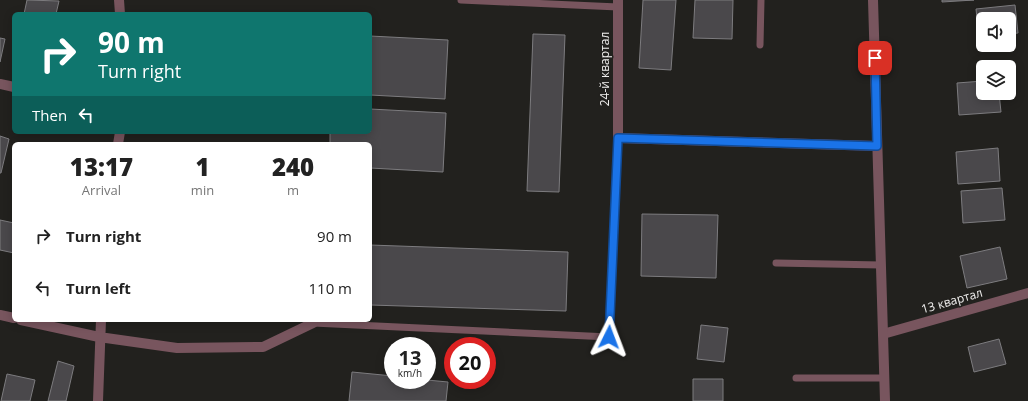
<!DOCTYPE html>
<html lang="en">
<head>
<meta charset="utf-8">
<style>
  :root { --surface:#fff; --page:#f2f2f2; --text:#222; --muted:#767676 }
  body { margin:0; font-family:"Open Sans",sans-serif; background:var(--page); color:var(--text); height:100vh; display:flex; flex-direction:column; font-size:15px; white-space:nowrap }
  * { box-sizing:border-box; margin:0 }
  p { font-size:13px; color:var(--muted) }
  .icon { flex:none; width:22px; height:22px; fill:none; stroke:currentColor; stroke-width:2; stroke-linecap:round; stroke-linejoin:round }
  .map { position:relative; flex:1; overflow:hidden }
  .sheet { position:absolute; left:12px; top:142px; width:360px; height:180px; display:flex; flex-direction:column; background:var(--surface); border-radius:6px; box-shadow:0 2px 10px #0003 }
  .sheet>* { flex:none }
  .top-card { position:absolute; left:12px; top:12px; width:360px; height:122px; border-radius:6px; box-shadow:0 2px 10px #0003; background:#0f766e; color:#fff; overflow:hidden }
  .controls { position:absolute; left:976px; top:12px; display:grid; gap:8px }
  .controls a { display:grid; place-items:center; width:40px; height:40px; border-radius:6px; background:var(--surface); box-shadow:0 2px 10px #0003; font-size:20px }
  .speed { position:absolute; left:384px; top:337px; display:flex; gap:8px; font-size:20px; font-weight:700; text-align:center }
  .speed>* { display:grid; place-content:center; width:52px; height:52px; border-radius:50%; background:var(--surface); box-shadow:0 2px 10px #0003; line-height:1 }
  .speed small { font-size:10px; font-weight:400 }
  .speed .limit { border:6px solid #d22; background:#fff; color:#111 }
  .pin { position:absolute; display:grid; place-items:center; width:34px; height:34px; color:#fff; margin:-17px; border-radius:8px; box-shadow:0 2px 6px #0006 }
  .me { position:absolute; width:44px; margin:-22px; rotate:3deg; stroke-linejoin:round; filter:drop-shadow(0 0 3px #0008) }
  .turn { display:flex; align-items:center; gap:14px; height:84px; padding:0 20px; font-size:18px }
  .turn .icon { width:52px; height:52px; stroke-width:2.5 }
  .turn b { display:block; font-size:28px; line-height:34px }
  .then { display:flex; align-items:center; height:38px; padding:0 20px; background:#0003; gap:8px; font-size:15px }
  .eta { display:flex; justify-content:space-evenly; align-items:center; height:68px; text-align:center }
  .eta b { font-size:24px; font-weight:800; line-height:28px }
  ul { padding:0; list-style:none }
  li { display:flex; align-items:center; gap:12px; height:52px; padding:0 20px }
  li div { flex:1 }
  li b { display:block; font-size:15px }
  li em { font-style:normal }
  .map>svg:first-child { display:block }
</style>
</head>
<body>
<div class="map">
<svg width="1028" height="401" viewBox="0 0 1028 401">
  <rect width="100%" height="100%" fill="#22211e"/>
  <path fill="#4a484b" stroke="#7d7c7f" d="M 27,0 L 59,1 L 56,14 L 24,14 Z
    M 643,0 L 676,0 L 671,70 L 639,68 Z
    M 695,0 L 733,0 L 732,39 L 693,38 Z
    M 942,0 L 974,0 L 942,2 Z
    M 1015,5 L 1018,33 L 1009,34 L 1009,19 L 983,19 L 983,36 L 979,37 L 976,9 Z
    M 533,34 L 565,35 L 559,192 L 527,191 Z
    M 370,36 L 448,40 L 445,99 L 370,95 Z
    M 0,38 L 5,39 L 0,62 Z
    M 983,81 L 983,93 L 999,93 L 1001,112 L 959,115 L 957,83 Z
    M 370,109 L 446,113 L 443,172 L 370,168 L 370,144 L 330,144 L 330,132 L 370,132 Z
    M 0,136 L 9,139 L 1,173 L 0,173 Z
    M 998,148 L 1000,181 L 958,184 L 956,152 Z
    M 1002,188 L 1005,220 L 963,223 L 961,191 Z
    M 642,214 L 718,215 L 716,278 L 641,276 Z
    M 0,220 L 14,223 L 14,253 L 0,250 Z
    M 370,245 L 568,252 L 566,311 L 370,305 Z
    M 1000,247 L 1007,279 L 967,288 L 960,256 Z
    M 701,325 L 728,328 L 724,362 L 697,359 Z
    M 999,339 L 1006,364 L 974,372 L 968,347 Z
    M 58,361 L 74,366 L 66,401 L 48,401 Z
    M 352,372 L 393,376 L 393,380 L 427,380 L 448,382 L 446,401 L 349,401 Z
    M 7,374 L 35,380 L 30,401 L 1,401 Z
    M 693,379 L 723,379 L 723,401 L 693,401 Z"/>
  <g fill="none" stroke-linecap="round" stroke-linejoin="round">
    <path stroke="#78555e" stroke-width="7" d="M 461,0 L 618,7
      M 760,45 L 761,0
      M 776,263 L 881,265
      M 313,323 L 609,337 L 618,138
      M 796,378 L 884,378"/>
    <path stroke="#78555e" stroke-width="10" d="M 119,0 L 120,14
      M 618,0 L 618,138 L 877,146
      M 0,84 L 14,87
      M 118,144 L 120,132
      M 0,315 L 14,318
      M 21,320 L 99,337 L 177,348 L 263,347 L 313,323
      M 883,334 L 1028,293
      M 98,401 L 101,320"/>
    <path stroke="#78555e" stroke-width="10" d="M 873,0 L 885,401"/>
  </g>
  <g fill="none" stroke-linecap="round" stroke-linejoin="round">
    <g stroke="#114b97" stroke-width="10">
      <path id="route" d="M 609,337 L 618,138 L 877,146 L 875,58"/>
    </g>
    <use href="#route" stroke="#1a73e8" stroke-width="7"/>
  </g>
  <g text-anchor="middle" stroke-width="3" stroke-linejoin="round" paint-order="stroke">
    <g font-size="12" fill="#f0efee" stroke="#22211e">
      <text transform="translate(605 69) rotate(-90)" y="4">24-й квартал</text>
      <text transform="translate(952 301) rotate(-16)" y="4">13 квартал</text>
    </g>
  </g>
</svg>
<div class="controls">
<a><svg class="icon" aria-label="sound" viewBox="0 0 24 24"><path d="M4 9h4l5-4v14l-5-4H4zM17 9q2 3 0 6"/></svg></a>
<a><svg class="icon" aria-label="layers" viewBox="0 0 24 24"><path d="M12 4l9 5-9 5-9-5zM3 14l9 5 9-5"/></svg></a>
</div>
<div class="speed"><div>13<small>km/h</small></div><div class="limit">20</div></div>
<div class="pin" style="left:875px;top:58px;background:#d93025"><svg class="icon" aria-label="arrive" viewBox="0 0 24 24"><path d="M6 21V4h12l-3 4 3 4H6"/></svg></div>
<svg class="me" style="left:609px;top:337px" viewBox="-20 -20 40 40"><path d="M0-17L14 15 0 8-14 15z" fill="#1a73e8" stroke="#fff" stroke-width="4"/></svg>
<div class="top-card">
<div class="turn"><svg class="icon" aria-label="right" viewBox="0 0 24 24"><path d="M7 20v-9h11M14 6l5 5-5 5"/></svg><div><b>90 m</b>Turn right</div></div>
<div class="then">Then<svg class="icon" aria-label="left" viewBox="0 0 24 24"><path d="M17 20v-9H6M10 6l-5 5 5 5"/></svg></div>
</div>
<section class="sheet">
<div class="eta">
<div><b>13:17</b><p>Arrival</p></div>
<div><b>1</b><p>min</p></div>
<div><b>240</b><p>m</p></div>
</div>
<ul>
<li><svg class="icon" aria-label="right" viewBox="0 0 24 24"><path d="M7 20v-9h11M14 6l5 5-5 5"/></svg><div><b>Turn right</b></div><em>90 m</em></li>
<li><svg class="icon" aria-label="left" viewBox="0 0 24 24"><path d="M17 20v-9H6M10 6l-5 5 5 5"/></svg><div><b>Turn left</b></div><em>110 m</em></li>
</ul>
</section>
</div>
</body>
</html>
